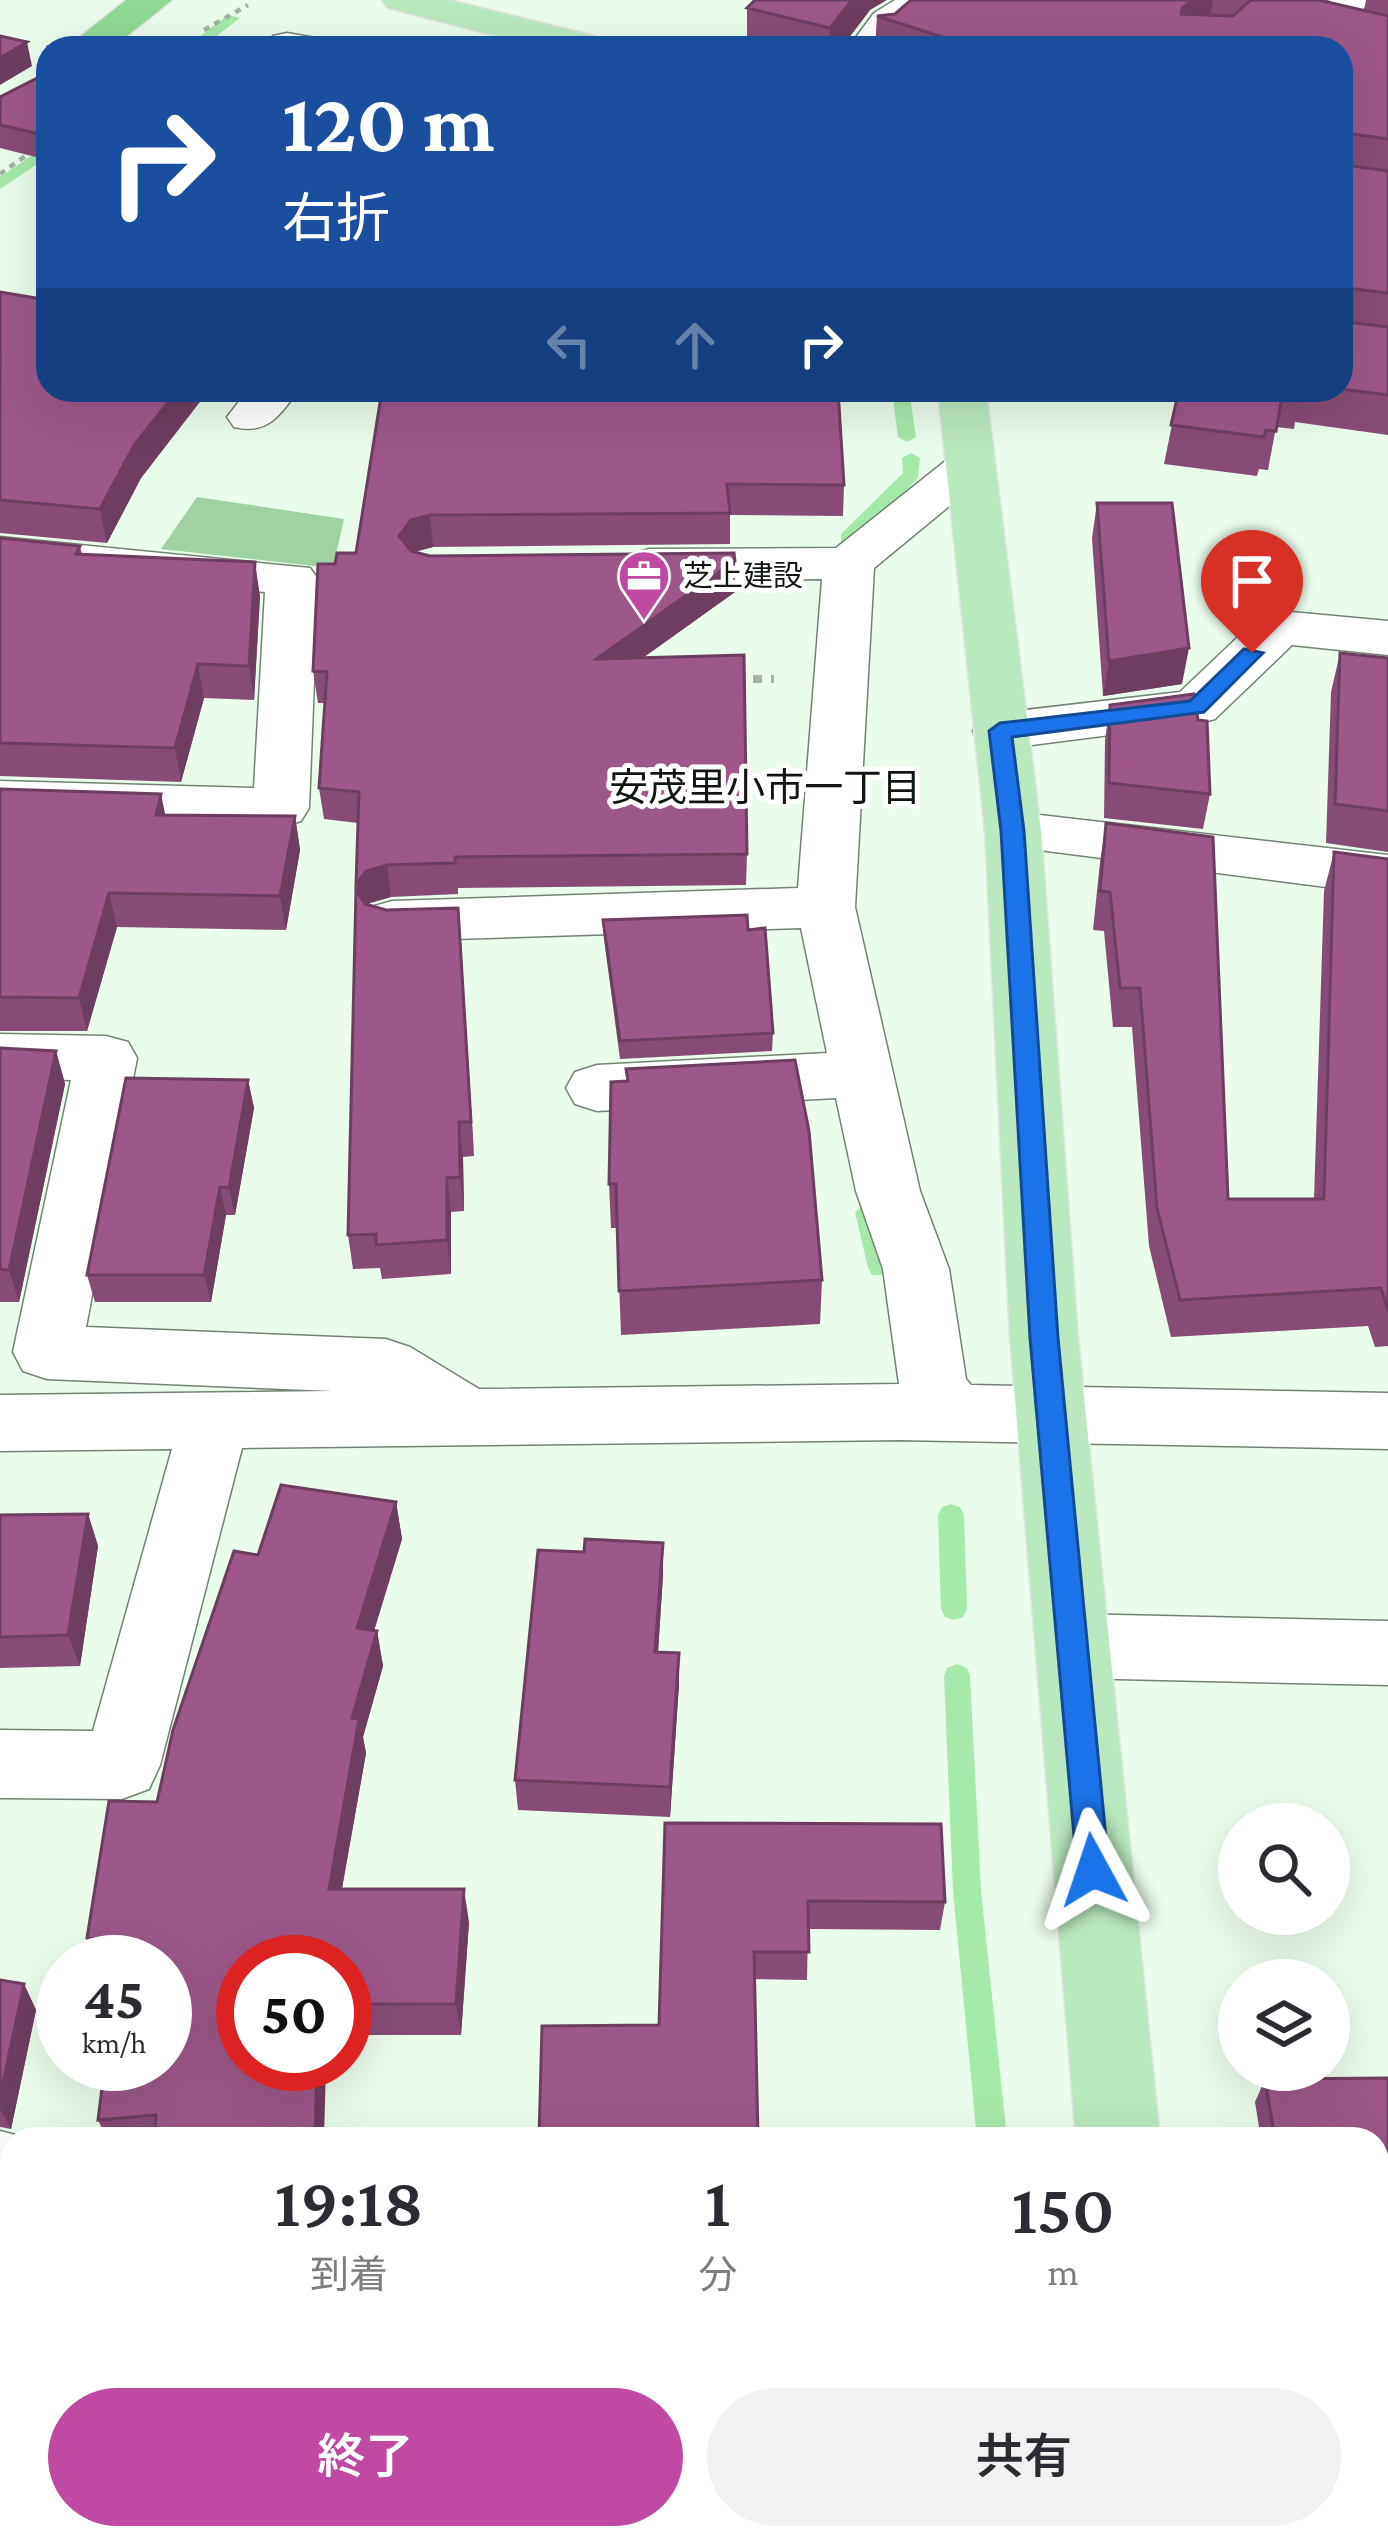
<!DOCTYPE html>
<html lang="ja">
<head>
<meta charset="utf-8">
<style>
  :root { --surface:#fff; --page:#f2f2f3; --text:#2b2b33; --muted:#7c7c81; --accent:#c04aa2 }
  body { margin:0; font-family:"Crimson Pro","Noto Sans JP",serif; background:var(--page); color:var(--text); height:100vh; display:flex; flex-direction:column; font-size:45px; white-space:nowrap }
  * { box-sizing:border-box; margin:0 }
  p { font-size:39px; color:var(--muted) }
  .icon { flex:none; width:66px; height:66px; fill:none; stroke:currentColor; stroke-width:2; stroke-linecap:round; stroke-linejoin:round }
  .map { position:relative; flex:1; overflow:hidden }
  .panel { position:absolute; left:0px; top:2127px; width:1389px; height:423px; display:flex; flex-direction:column; background:var(--surface); border-radius:36px 36px 0 0; box-shadow:0 12px 48px #0002 }
  .panel>* { flex:none }
  .guide { position:absolute; left:36px; top:36px; width:1317px; height:366px; border-radius:36px; box-shadow:0 12px 48px #0002; background:#1a4fa0; color:#fff; overflow:hidden }
  .tools { position:absolute; left:1218px; top:1803px; display:grid; gap:24px }
  .tools a { display:grid; place-items:center; width:132px; height:132px; border-radius:50%; background:var(--surface); box-shadow:0 12px 48px #0002; font-size:60px }
  .speed { position:absolute; left:36px; top:1935px; display:flex; gap:24px; font-size:60px; font-weight:700; text-align:center }
  .speed>* { display:grid; place-content:center; width:156px; height:156px; border-radius:50%; background:var(--surface); box-shadow:0 12px 48px #0002; line-height:1 }
  .speed small { font-size:30px; font-weight:400 }
  .speed .limit { border:18px solid #d22; background:#fff; color:#111 }
  .pin { position:absolute; display:grid; place-items:center; width:102px; height:102px; color:#fff; margin:-123px -51px; border-radius:50% 50% 50% 0; rotate:-45deg; box-shadow:0 0 12px #0007 }
  .pin .icon { rotate:45deg }
  .me { position:absolute; width:132px; margin:-66px; rotate:355deg; stroke-linejoin:round; filter:drop-shadow(0 0 9px #0008) }
  .turn { display:flex; align-items:center; gap:42px; height:252px; padding:0 48px; font-size:54px }
  .turn .icon { width:156px; height:156px; stroke-width:2.5 }
  .turn b { display:block; font-size:84px; line-height:102px }
  .lanes { display:flex; align-items:center; height:114px; padding:0 48px; background:#0003; justify-content:center; gap:60px; direction:ltr }
  .lanes .off { opacity:.35 }
  .eta { display:flex; justify-content:space-evenly; align-items:center; height:204px; text-align:center }
  .eta b { font-size:72px; font-weight:600; line-height:84px }
  .action { display:flex; gap:24px; margin-top:auto; padding:24px 48px }
  .action a { flex:1; height:138px; border-radius:72px; background:var(--accent); color:#fff; font-size:48px; font-weight:600; line-height:138px; text-align:center }
  .action a+a { background:var(--page); color:var(--text) }
  .map>svg:first-child { display:block }
</style>
</head>
<body>
<div class="map">
<svg width="1388" height="2548" viewBox="0 0 1388 2548">
  <rect width="100%" height="100%" fill="#eafceb"/>
  <path fill="#a0d1a3" d="M 197,497 L 344,519 L 333,568 L 161,549 Z"/>
  <g fill="none" stroke-linecap="round" stroke-linejoin="round">
    <path fill="#a6eaab" fill-rule="evenodd" d="M 228,15 L 240,18 L 201,48 L 184,48 Z
      M 48,145 L 48,157 L 0,189 L 0,177 Z
      M 909,390 L 916,437 L 907,442 L 898,437 L 892,391 Z
      M 911,453 L 920,458 L 918,478 L 855,542 L 841,542 L 841,534 L 903,473 L 902,458 Z
      M 867,1203 L 879,1212 L 892,1268 L 888,1275 L 872,1275 L 868,1268 L 855,1212 Z
      M 951,1504 L 960,1507 L 964,1515 L 967,1609 L 963,1617 L 954,1620 L 945,1617 L 941,1609 L 938,1515 L 942,1507 Z
      M 957,1664 L 967,1668 L 970,1676 L 981,1891 L 1007,2139 L 977,2139 L 953,1891 L 944,1676 L 947,1668 Z
      M 988,2538 L 1022,2538 L 1022,2539 L 1018,2548 L 992,2548 Z"/>
    <g stroke="#738373" stroke-width="3">
      <path id="minor" d="M 895,0 L 943,0 L 902,31 L 889,48 L 848,48 L 874,13 Z
        M 1329,0 L 1370,0 L 1355,20 L 1388,28 L 1388,52 L 1316,35 L 1310,26 Z
        M 287,33 L 321,39 L 327,48 L 269,48 L 273,36 Z
        M 248,390 L 298,390 C 280,416 267,435 234,427 L 227,417 Z
        M 970,450 L 987,455 L 995,465 L 987,475 L 874,568 L 855,907 L 920,1191 L 949,1269 L 966,1379 L 971,1385 L 1388,1393 L 1388,1449 L 899,1440 L 242,1448 L 160,1765 L 149,1789 L 122,1799 L 0,1798 L 0,1730 L 93,1731 L 172,1449 L 0,1451 L 0,1395 L 333,1391 L 47,1379 L 23,1371 L 13,1352 L 71,1080 L 0,1078 L 0,1034 L 106,1036 L 128,1042 L 137,1058 L 86,1327 L 386,1339 L 410,1347 L 479,1389 L 899,1384 L 883,1269 L 856,1191 L 836,1098 L 597,1111 L 575,1104 L 566,1088 L 575,1072 L 597,1065 L 827,1053 L 801,928 L 392,941 L 371,935 L 363,921 L 371,907 L 392,901 L 798,888 L 822,579 L 649,581 L 631,576 L 623,565 L 631,554 L 649,549 L 836,548 L 953,455 Z
        M 0,537 L 310,568 L 318,579 L 309,808 L 301,821 L 281,827 L 0,819 L 0,781 L 254,788 L 265,592 L 0,567 Z
        M 1280,611 L 1388,621 L 1388,655 L 1292,645 L 1215,719 L 1196,724 L 1000,749 L 981,744 L 973,731 L 981,718 L 1000,713 L 1180,692 L 1261,615 Z
        M 1013,812 L 1388,855 L 1388,895 L 993,844 L 985,831 L 993,818 Z
        M 1073,1614 L 1388,1621 L 1388,1685 L 1073,1678 L 1047,1669 L 1036,1646 L 1047,1623 Z
        M 0,2131 L 31,2139 L 12,2139 L 12,2215 L 0,2215 Z
        M 12,2497 L 12,2538 L 71,2538 L 70,2548 L 0,2548 L 0,2502 Z"/>
    </g>
    <g stroke="#e2e3e2" stroke-width="3">
      <path id="major" d="M 382,0 L 450,0 L 606,39 L 612,48 L 543,48 L 388,8 Z
        M 938,390 L 986,390 L 1041,831 L 1078,1338 L 1160,2139 L 1076,2139 L 1010,1338 L 985,831 Z
        M 1108,2538 L 1200,2538 L 1201,2548 L 1109,2548 Z"/>
    </g>
    <g stroke="#e2e3e2" stroke-width="3">
      <path id="highway" d="M 126,0 L 172,0 L 112,48 L 66,48 Z"/>
    </g>
    <path stroke="#a5b3a6" stroke-width="4.5" stroke-dasharray="6 6" stroke-linecap="butt" d="M 204,30 L 248,5
      M 0,174 L 48,140"/>
    <path stroke="#a5b3a6" stroke-width="8" stroke-dasharray="9 9" stroke-linecap="butt" d="M 735,679 L 774,679"/>
    <use href="#minor" fill="#fff" fill-rule="evenodd"/>
    <use href="#major" fill="#bbe9bf" fill-rule="evenodd"/>
    <use href="#highway" fill="#8eda94" fill-rule="evenodd"/>
  </g>
  <path fill="#874c76" d="M 911,0 L 1325,0 L 1324,2 L 1364,11 L 1366,0 L 1388,0 L 1388,435 L 1295,422 L 1294,429 L 1276,427 L 1268,470 L 1259,469 L 1257,476 L 1164,464 L 1179,390 L 1341,390 L 1341,48 L 875,48 L 877,16 L 895,14 Z
    M 747,8 L 870,10 L 841,48 L 761,48 L 747,44 Z
    M 48,48 L 48,160 L 0,148 L 0,97 L 45,74 Z
    M 0,292 L 48,390 L 209,390 L 141,478 L 107,543 L 0,533 Z
    M 382,390 L 844,485 L 843,516 L 730,515 L 730,544 L 433,547 L 414,552 L 430,556 L 735,592 L 643,658 L 747,854 L 746,885 L 458,888 L 458,894 L 391,897 L 370,903 L 368,905 L 461,943 L 474,1156 L 463,1157 L 464,1211 L 451,1212 L 451,1274 L 382,1279 L 380,1268 L 353,1269 L 348,1235 L 358,823 L 324,819 L 319,788 L 325,703 L 318,703 L 313,671 L 335,564 L 356,553 Z
    M 1097,503 L 1182,684 L 1103,696 L 1092,538 Z
    M 0,538 L 80,546 L 82,555 L 260,596 L 254,700 L 204,698 L 181,782 L 0,776 Z
    M 1340,653 L 1388,658 L 1388,852 L 1326,843 L 1331,692 Z
    M 1110,705 L 1198,720 L 1210,794 L 1203,829 L 1104,818 L 1105,740 Z
    M 0,789 L 166,815 L 295,816 L 300,850 L 286,930 L 117,927 L 87,1031 L 0,1031 Z
    M 1106,823 L 1228,1199 L 1314,1199 L 1324,891 L 1334,852 L 1388,859 L 1388,1346 L 1375,1347 L 1368,1326 L 1171,1337 L 1149,1246 L 1132,1027 L 1113,1027 L 1104,931 L 1093,930 L 1100,862 Z
    M 603,920 L 748,930 L 773,1033 L 772,1051 L 620,1059 L 604,939 Z
    M 0,1048 L 56,1051 L 65,1084 L 19,1302 L 0,1302 Z
    M 626,1069 L 822,1280 L 820,1324 L 621,1335 L 617,1228 L 611,1228 L 609,1184 L 627,1081 Z
    M 248,1080 L 254,1108 L 235,1215 L 226,1215 L 211,1302 L 95,1302 L 87,1275 Z
    M 396,1502 L 402,1539 L 374,1630 L 377,1631 L 383,1666 L 363,1737 L 366,1753 L 342,1889 L 469,1922 L 461,2035 L 345,2035 L 345,1962 L 243,1962 L 324,2139 L 107,2139 L 98,2120 L 165,1962 L 97,1962 L 87,1938 L 157,1802 L 258,1555 Z
    M 88,1514 L 98,1546 L 80,1666 L 0,1668 L 0,1515 Z
    M 663,1543 L 663,1575 L 658,1652 L 679,1684 L 670,1817 L 518,1810 L 515,1780 L 584,1552 Z
    M 665,1823 L 945,1902 L 940,1930 L 808,1929 L 807,1980 L 754,1979 L 659,2025 Z
    M 0,1980 L 24,1984 L 36,2010 L 11,2129 L 0,2127 Z
    M 1388,2078 L 1388,2221 L 1377,2221 L 1377,2139 L 1261,2139 L 1255,2102 L 1265,2079 Z
    M 1383,2404 L 1388,2404 L 1388,2548 L 1323,2548 L 1321,2538 L 1377,2538 L 1377,2412 Z"/>
  <path fill="#6e3e60" d="M 852,0 L 887,0 L 870,10 L 841,48 L 829,48 L 830,28 Z
    M 1192,0 L 1213,0 L 1210,19 L 1176,44 L 1182,8 Z
    M 27,42 L 32,66 L 0,85 L 0,58 Z
    M 178,390 L 209,390 L 141,478 L 107,543 L 100,509 L 134,445 Z
    M 430,515 L 433,547 L 414,552 L 403,567 L 399,536 L 411,520 Z
    M 735,561 L 735,592 L 597,690 L 596,659 Z
    M 255,562 L 260,596 L 254,700 L 249,666 Z
    M 1189,648 L 1182,684 L 1103,696 L 1109,661 Z
    M 198,664 L 204,698 L 181,782 L 175,748 Z
    M 161,794 L 168,828 L 156,815 Z
    M 295,816 L 300,850 L 286,930 L 280,896 Z
    M 387,865 L 391,897 L 370,903 L 361,916 L 356,885 L 366,871 Z
    M 109,893 L 117,927 L 87,1031 L 79,998 Z
    M 458,908 L 461,943 L 474,1156 L 471,1122 Z
    M 56,1051 L 65,1084 L 19,1302 L 9,1270 Z
    M 248,1080 L 254,1108 L 235,1215 L 229,1188 Z
    M 459,1122 L 463,1157 L 464,1211 L 460,1177 Z
    M 447,1178 L 451,1212 L 451,1274 L 447,1240 Z
    M 220,1187 L 226,1215 L 211,1302 L 204,1275 Z
    M 396,1502 L 402,1539 L 364,1664 L 357,1628 Z
    M 88,1514 L 98,1546 L 80,1666 L 68,1635 Z
    M 663,1543 L 663,1575 L 656,1683 L 655,1652 Z
    M 377,1631 L 383,1666 L 363,1737 L 366,1753 L 336,1921 L 329,1889 L 352,1718 Z
    M 679,1653 L 679,1684 L 670,1817 L 670,1787 Z
    M 464,1889 L 469,1922 L 461,2035 L 456,2004 Z
    M 24,1984 L 36,2010 L 11,2129 L 0,2109 L 0,2096 Z
    M 317,2064 L 326,2064 L 324,2139 L 315,2139 Z"/>
  <path fill="#9d5889" stroke="#6e3e60" stroke-width="3" d="M 755,0 L 852,0 L 830,28 L 747,8 Z
    M 911,0 L 1192,0 L 1182,8 L 1181,14 L 1233,16 L 1251,0 L 1319,0 L 1388,16 L 1388,139 L 1346,133 L 1345,165 L 1388,171 L 1388,293 L 1346,288 L 1346,322 L 1388,327 L 1388,395 L 1341,389 L 1341,48 L 977,48 L 877,16 L 895,14 Z
    M 0,36 L 27,42 L 0,58 Z
    M 48,47 L 51,48 L 48,48 L 48,136 L 0,125 L 0,97 L 45,74 Z
    M 0,292 L 48,300 L 48,390 L 178,390 L 134,445 L 100,509 L 0,500 Z
    M 382,390 L 838,390 L 844,485 L 727,484 L 730,513 L 430,515 L 411,520 L 399,536 L 411,551 L 430,556 L 734,553 L 735,561 L 596,659 L 744,655 L 747,854 L 455,857 L 455,863 L 387,865 L 366,871 L 356,885 L 359,792 L 319,788 L 327,672 L 313,671 L 318,564 L 335,564 L 337,553 L 356,553 Z
    M 1179,390 L 1283,390 L 1276,431 L 1266,430 L 1264,437 L 1171,425 Z
    M 1097,503 L 1172,503 L 1189,648 L 1109,661 Z
    M 0,538 L 80,546 L 76,554 L 255,562 L 249,666 L 198,664 L 175,748 L 0,743 Z
    M 1340,653 L 1388,658 L 1388,811 L 1335,804 Z
    M 1194,694 L 1198,720 L 1207,721 L 1210,794 L 1109,783 L 1110,705 Z
    M 0,789 L 161,794 L 156,815 L 295,816 L 280,896 L 109,893 L 79,998 L 0,997 Z
    M 1106,823 L 1213,837 L 1228,1199 L 1324,1199 L 1334,852 L 1388,859 L 1388,1310 L 1381,1288 L 1180,1300 L 1157,1208 L 1140,988 L 1120,988 L 1110,892 L 1100,891 Z
    M 356,890 L 365,904 L 386,910 L 458,908 L 471,1122 L 459,1122 L 460,1177 L 447,1178 L 447,1240 L 376,1245 L 376,1234 L 348,1235 Z
    M 747,915 L 748,930 L 765,928 L 773,1033 L 620,1041 L 603,920 Z
    M 0,1048 L 56,1051 L 9,1270 L 0,1269 Z
    M 795,1060 L 809,1131 L 822,1280 L 619,1291 L 616,1184 L 609,1184 L 611,1082 L 628,1081 L 626,1069 Z
    M 126,1078 L 248,1080 L 229,1188 L 220,1187 L 204,1275 L 87,1275 Z
    M 281,1485 L 396,1502 L 357,1628 L 377,1631 L 352,1718 L 359,1719 L 329,1889 L 464,1889 L 456,2004 L 345,2004 L 345,1962 L 243,1962 L 243,2064 L 317,2064 L 315,2139 L 204,2139 L 204,2137 L 155,2132 L 156,2115 L 98,2120 L 105,2064 L 165,2064 L 165,1962 L 118,1962 L 120,1943 L 87,1938 L 109,1801 L 157,1802 L 173,1730 L 234,1551 L 258,1555 Z
    M 88,1514 L 68,1635 L 0,1637 L 0,1515 Z
    M 585,1539 L 663,1543 L 655,1652 L 679,1653 L 670,1787 L 515,1780 L 538,1550 L 584,1552 Z
    M 665,1823 L 941,1824 L 945,1902 L 808,1901 L 809,1952 L 754,1952 L 758,2139 L 539,2139 L 542,2026 L 659,2025 Z
    M 0,1980 L 24,1984 L 0,2096 Z
    M 1388,2078 L 1388,2200 L 1377,2201 L 1377,2139 L 1275,2139 L 1265,2079 Z
    M 1383,2404 L 1388,2404 L 1388,2537 L 1377,2537 L 1377,2414 L 1384,2414 Z
    M 387,2538 L 543,2538 L 543,2548 L 387,2548 Z"/>
  <path fill="#1a73e8" stroke="#114b97" stroke-width="3" d="M 1244,649 L 1263,653 L 1204,712 L 1012,737 L 1024,831 L 1058,1338 L 1109,1870 L 1105,1880 L 1093,1885 L 1082,1880 L 1077,1870 L 1030,1338 L 1001,831 L 989,731 L 1000,723 L 1190,701 Z"/>
  <defs>
    <g id="office-pin" transform="scale(2.7)"><path d="M0 17L-7.5 6A9.5 9.5 0 1 1 7.5 6Z" fill="#c04aa2" stroke="#fff"/><path d="M-6-3h4V-5.5h4V-3h4V5H-6ZM-1-4.5V-3h2v-1.5ZM-6 0V1H6V0Z" fill="#fff"/></g>
  </defs>
  <g fill-rule="evenodd">
    <use href="#office-pin" x="644" y="576"/>
  </g>
  <g text-anchor="middle" stroke-width="10" stroke-linejoin="round" paint-order="stroke">
    <g font-size="30" fill="#101711" stroke="#fff" text-anchor="start">
      <text x="683" y="586">芝上建設</text>
    </g>
    <g font-size="39" fill="#101711" stroke="#fff">
      <text x="765" y="801">安茂里小市一丁目</text>
    </g>
  </g>
</svg>
<div class="tools">
<a><svg class="icon" aria-label="search" viewBox="0 0 24 24"><circle cx="10" cy="10" r="6"/><path d="M15 15l6 6"/></svg></a>
<a><svg class="icon" aria-label="layers" viewBox="0 0 24 24"><path d="M12 4l9 5-9 5-9-5zM3 14l9 5 9-5"/></svg></a>
</div>
<div class="speed"><div>45<small>km/h</small></div><div class="limit">50</div></div>
<div class="pin" style="left:1252px;top:653px;background:#d93025"><svg class="icon" aria-label="arrive" viewBox="0 0 24 24"><path d="M6 21V4h12l-3 4 3 4H6"/></svg></div>
<svg class="me" style="left:1093px;top:1870px" viewBox="-20 -20 40 40"><path d="M0-17L14 15 0 8-14 15z" fill="#1a73e8" stroke="#fff" stroke-width="4"/></svg>
<div class="guide">
<div class="turn"><svg class="icon" aria-label="right" viewBox="0 0 24 24"><path d="M7 20v-9h11M14 6l5 5-5 5"/></svg><div><b>120 m</b>右折</div></div>
<div class="lanes"><svg class="icon off" aria-label="left" viewBox="0 0 24 24"><path d="M17 20v-9H6M10 6l-5 5 5 5"/></svg><svg class="icon off" aria-label="ahead" viewBox="0 0 24 24"><path d="M12 20V5M6 11l6-6 6 6"/></svg><svg class="icon" aria-label="right" viewBox="0 0 24 24"><path d="M7 20v-9h11M14 6l5 5-5 5"/></svg></div>
</div>
<section class="panel">
<div class="eta">
<div><b>19:18</b><p>到着</p></div>
<div><b>1</b><p>分</p></div>
<div><b>150</b><p>m</p></div>
</div>
<div class="action"><a>終了</a><a>共有</a></div>
</section>
</div>
</body>
</html>
